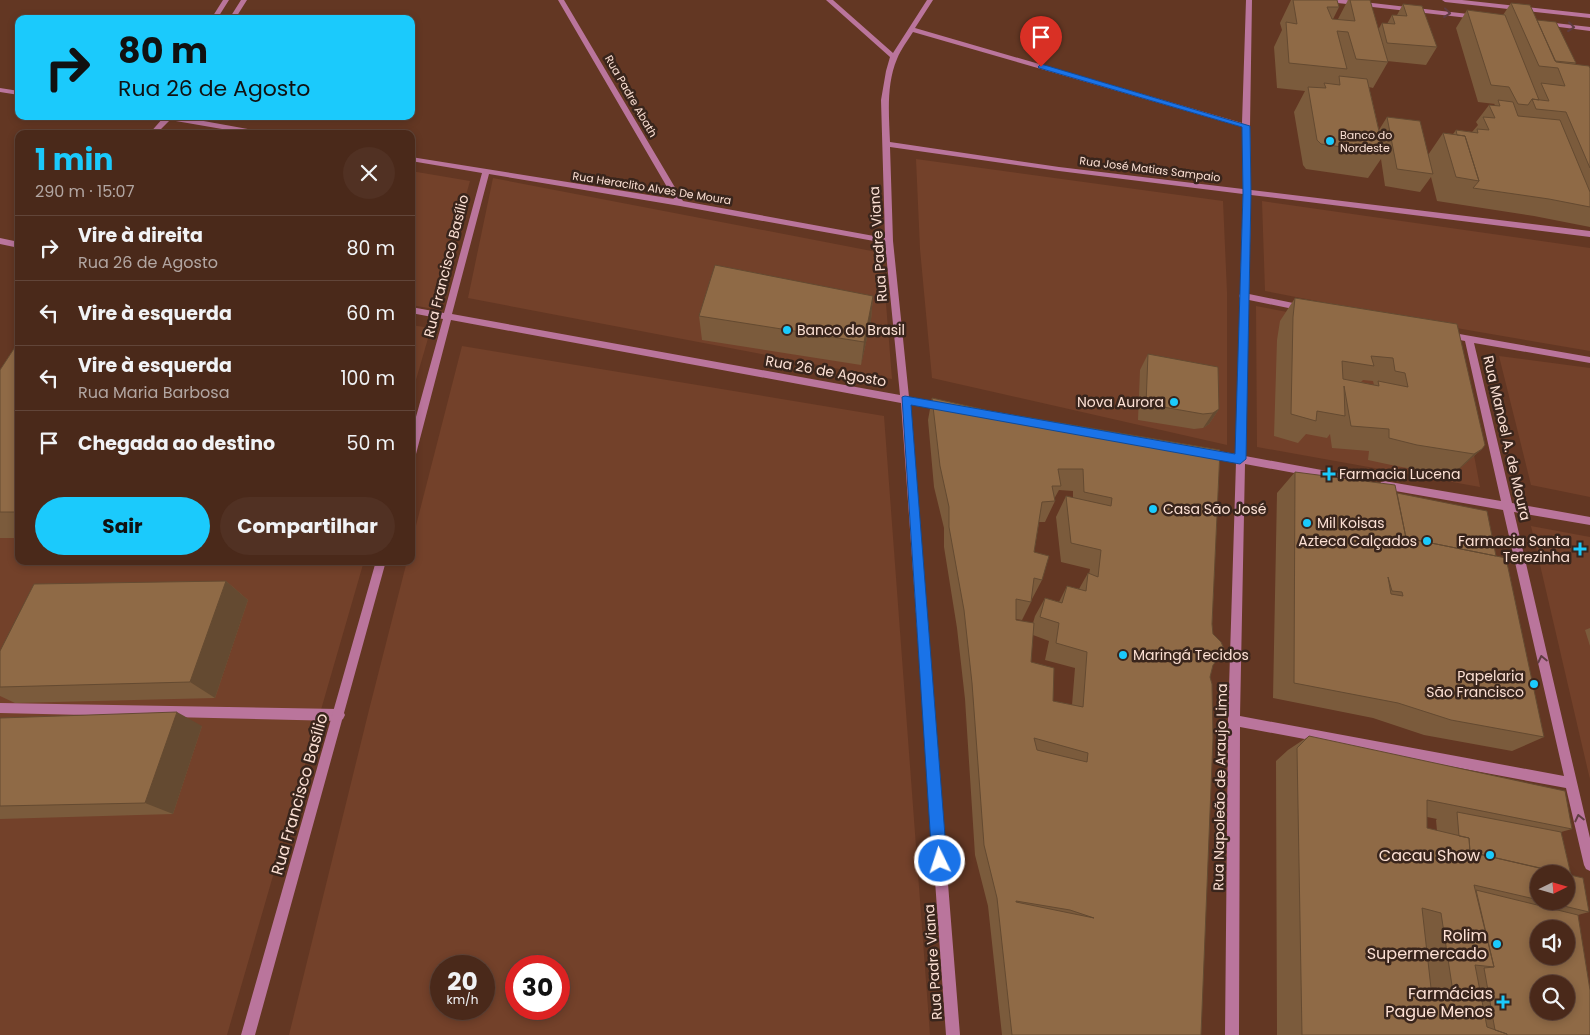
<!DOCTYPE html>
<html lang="pt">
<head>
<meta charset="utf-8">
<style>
  :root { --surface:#4a291a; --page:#513123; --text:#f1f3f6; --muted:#b2a6a2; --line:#614539; --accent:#1bcafc }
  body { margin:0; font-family:Poppins,sans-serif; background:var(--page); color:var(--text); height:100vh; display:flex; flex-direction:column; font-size:19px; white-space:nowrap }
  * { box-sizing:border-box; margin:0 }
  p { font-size:16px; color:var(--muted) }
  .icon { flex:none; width:28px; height:28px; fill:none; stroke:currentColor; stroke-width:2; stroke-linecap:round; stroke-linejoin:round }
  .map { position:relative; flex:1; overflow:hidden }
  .side { position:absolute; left:15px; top:130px; width:400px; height:435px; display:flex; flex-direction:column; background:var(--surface); border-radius:10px; box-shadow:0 2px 8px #0003,0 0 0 1px var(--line) }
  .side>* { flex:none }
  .guide { position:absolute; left:15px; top:15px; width:400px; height:105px; border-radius:10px; box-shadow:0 2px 8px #0003,0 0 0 1px var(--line); background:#1bcafc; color:#111; overflow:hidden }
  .needle { width:32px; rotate:85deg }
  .controls { position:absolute; left:1530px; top:865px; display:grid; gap:10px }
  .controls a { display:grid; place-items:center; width:45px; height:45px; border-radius:50%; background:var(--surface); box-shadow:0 2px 8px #0003,0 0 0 1px var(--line); font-size:25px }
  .speed { position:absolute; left:430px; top:955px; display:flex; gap:10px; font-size:25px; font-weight:700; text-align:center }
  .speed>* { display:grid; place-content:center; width:65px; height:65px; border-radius:50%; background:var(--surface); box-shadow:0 2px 8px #0003,0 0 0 1px var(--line); line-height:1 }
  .speed small { font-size:12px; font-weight:400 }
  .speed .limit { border:8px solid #d22; background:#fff; color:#111 }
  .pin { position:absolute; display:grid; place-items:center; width:42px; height:42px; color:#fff; margin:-51px -21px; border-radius:50% 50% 50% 0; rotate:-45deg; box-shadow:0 0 5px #0007 }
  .pin .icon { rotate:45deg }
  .me { position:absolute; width:55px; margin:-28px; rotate:356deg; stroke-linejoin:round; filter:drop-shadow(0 0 4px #0008) }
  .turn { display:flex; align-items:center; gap:18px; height:105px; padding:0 20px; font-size:22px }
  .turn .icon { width:65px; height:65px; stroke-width:2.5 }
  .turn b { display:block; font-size:35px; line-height:42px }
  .round { display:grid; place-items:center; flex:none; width:52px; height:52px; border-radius:26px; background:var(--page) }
  .head { display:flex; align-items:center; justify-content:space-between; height:85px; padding:0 20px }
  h1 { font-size:30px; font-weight:700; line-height:38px; color:var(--accent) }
  .cta { display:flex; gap:10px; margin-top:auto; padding:10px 20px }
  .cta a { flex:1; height:58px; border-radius:30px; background:var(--accent); color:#111; font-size:20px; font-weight:700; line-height:58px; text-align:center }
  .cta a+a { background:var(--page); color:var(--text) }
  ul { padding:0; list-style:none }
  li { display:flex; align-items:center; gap:15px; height:65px; padding:0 20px; border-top:1px solid var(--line) }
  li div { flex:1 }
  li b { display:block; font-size:19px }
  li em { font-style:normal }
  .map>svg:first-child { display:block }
</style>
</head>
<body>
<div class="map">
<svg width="1590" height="1035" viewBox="0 0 1590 1035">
  <rect width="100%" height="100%" fill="#633723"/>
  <path fill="#73412a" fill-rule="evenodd" d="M 916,159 L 1223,201 L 1227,292 L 1227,445 L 932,378 L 920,249 Z
    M 411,171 L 470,181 L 434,309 L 411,305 Z
    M 493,178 L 882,253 L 892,379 L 468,298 Z
    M 1262,201 L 1590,248 L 1590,351 L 1462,329 L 1265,291 Z
    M 1256,306 L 1453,343 L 1480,487 L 1257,447 Z
    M 411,325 L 431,328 L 411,397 Z
    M 462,346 L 884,416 L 930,1035 L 289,1035 L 369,710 L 407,561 L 411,561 L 411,545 ZM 441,966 L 484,966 L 484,1009 L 441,1009 ZM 516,966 L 559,966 L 559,1009 L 516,1009 Z
    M 1499,356 L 1590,368 L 1590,497 L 1531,485 Z
    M 19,380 L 19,561 L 364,561 L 227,1035 L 0,1035 L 0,410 Z
    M 1531,526 L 1590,537 L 1590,779 L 1588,771 Z"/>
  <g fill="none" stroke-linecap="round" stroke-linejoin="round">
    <path fill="#ba759c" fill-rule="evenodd" d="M 0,703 L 339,709 L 343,711 L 345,715 L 343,719 L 339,721 L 0,713 Z"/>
    <path fill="#ba759c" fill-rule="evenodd" d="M 223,0 L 229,0 L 217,19 L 211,19 Z
      M 241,0 L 247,0 L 235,19 L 229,19 Z
      M 558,0 L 564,0 L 683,201 L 885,238 L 881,100 L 886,71 L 890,57 L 826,0 L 833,0 L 893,53 L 927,0 L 933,0 L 915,28 L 1242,123 L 1246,0 L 1252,0 L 1250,126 L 1251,190 L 1590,231 L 1590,237 L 1251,195 L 1249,294 L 1303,305 L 1307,308 L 1303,311 L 1249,300 L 1245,456 L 1360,477 L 1363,478 L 1365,481 L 1363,484 L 1360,485 L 1245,464 L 1240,716 L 1564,776 L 1503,510 L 1384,489 L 1381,488 L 1379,485 L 1381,482 L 1384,481 L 1501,501 L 1465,341 L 1445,337 L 1444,335 L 1445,333 L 1448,332 L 1590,357 L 1590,363 L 1474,343 L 1512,503 L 1590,517 L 1590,525 L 1514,512 L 1590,838 L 1590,871 L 1586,869 L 1584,865 L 1566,788 L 1240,727 L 1239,1035 L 1225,1035 L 1228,720 L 1236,462 L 1207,457 L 1202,453 L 1207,449 L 1236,454 L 1240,298 L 1239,296 L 1240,294 L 1243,194 L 1059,171 L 890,147 L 893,241 L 909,397 L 944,403 L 949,407 L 944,411 L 910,404 L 960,1035 L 946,1035 L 901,403 L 451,320 L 416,454 L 411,458 L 411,435 L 443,319 L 411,313 L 411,307 L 444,313 L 482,173 L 411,161 L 411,157 L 674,199 ZM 913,32 L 1242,127 L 1243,189 L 1059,167 L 890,142 C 889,115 886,85 897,59 C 901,49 908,40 913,32 ZM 489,174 L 680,206 L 885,243 L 900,395 L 452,314 Z
      M 1326,0 L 1346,0 L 1477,15 L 1480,17 L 1477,19 L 1329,2 Z
      M 1442,0 L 1462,0 L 1590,14 L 1590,18 L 1445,2 Z
      M 1546,22 L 1590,27 L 1590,31 L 1544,25 L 1544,23 Z
      M 0,88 L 19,91 L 19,95 L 0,92 Z
      M 159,116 L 176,116 L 265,132 L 268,134 L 251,134 L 170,120 L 156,134 L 149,134 L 163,118 Z
      M 0,238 L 19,242 L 19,248 L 0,244 Z
      M 376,561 L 386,561 L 255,1035 L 241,1035 Z"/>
  </g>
  <path fill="#7b5b3c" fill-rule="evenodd" d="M 1291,0 L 1337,0 L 1339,7 L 1333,19 L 1338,19 L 1348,0 L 1370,0 L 1378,30 L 1382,23 L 1387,24 L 1392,15 L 1397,15 L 1403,4 L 1437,47 L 1426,65 L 1387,61 L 1388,62 L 1373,88 L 1369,87 L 1379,130 L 1387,117 L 1428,155 L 1443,133 L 1453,134 L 1456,130 L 1472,132 L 1478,125 L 1476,122 L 1489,105 L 1494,105 L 1495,104 L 1478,102 L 1456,28 L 1467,10 L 1503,15 L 1511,3 L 1537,20 L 1576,63 L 1575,64 L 1590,68 L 1590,227 L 1534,216 L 1437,201 L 1431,177 L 1420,192 L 1385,186 L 1381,159 L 1368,178 L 1306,169 L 1303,165 L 1294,112 L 1305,91 L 1277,88 L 1274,47 L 1282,30 L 1280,23 Z
    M 873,296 L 871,320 L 861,365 L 702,340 L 699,316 Z
    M 1295,298 L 1457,324 L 1482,449 L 1458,470 L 1451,476 L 1396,466 L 1368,460 L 1369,451 L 1332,448 L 1330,434 L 1327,438 L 1306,434 L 1298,443 L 1274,436 L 1277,340 L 1280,321 ZM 1363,380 L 1373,381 L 1374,385 L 1361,382 Z
    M 19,341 L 19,538 L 0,538 L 0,370 Z
    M 1148,354 L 1219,409 L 1209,424 L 1203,428 L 1194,429 L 1138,420 L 1140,370 Z
    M 932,398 L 990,411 L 1220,450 L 1212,624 L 1213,665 L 1210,677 L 1201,1035 L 1002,1035 L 988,906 L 975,855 L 965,699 L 957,628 L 944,547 L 944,528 L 934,487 L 928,420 ZM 1059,490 L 1073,491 L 1073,498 L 1066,496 L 1056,517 L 1061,562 L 1090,569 L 1089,574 L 1088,573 L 1079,589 L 1067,586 L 1059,602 L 1045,598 L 1035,616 L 1033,623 L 1016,620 L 1016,619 L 1022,620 L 1031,602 L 1032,599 L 1042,580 L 1034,552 L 1039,522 L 1045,522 L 1055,501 L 1054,499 ZM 1033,635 L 1049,641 L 1045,660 L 1075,668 L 1072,705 L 1053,701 L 1031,662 Z
    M 1295,472 L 1397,493 L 1496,556 L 1544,737 L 1512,751 L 1424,735 L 1373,718 L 1273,698 L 1277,493 Z
    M 226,581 L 248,600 L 215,698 L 15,703 L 0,696 L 0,651 Z
    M 1590,628 L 1590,646 L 1585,630 Z
    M 0,718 L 202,726 L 173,814 L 0,819 Z
    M 1309,736 L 1572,829 L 1561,832 L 1571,875 L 1589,912 L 1578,915 L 1590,1035 L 1277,1035 L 1276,761 L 1288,750 ZM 1427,817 L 1437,819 L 1436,820 L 1437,831 L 1427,828 ZM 1539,874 L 1566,901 L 1539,901 Z"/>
  <path fill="#644a31" d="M 873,296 L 871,320 L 861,365 L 864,342 Z
    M 411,325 L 414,329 L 411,338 Z
    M 1219,409 L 1209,424 L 1203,428 L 1213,413 Z
    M 1482,449 L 1458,470 L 1451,476 L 1474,454 Z
    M 226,581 L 248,600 L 215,698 L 190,682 Z
    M 177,712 L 202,726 L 173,814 L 145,803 Z"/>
  <path fill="#8f6a46" stroke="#644a31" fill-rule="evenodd" d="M 1293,0 L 1337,0 L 1339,7 L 1327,7 L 1332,19 L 1355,21 L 1350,0 L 1370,0 L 1388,62 L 1356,59 L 1348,32 L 1337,31 L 1347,69 L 1289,63 L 1286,22 L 1297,24 Z
    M 1511,3 L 1530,5 L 1556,62 L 1589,66 L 1590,68 L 1590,168 L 1566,112 L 1536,109 L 1532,99 L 1549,101 L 1541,83 L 1565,86 L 1558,68 L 1539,66 Z
    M 1403,4 L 1422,6 L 1437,47 L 1387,43 L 1382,23 L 1395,24 L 1392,15 L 1407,16 Z
    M 1467,10 L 1505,15 L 1539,100 L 1532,99 L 1528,105 L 1518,104 L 1509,87 L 1491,85 Z
    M 1537,20 L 1556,22 L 1576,63 L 1555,61 Z
    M 1339,76 L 1367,79 L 1384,153 L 1321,144 L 1317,140 L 1308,87 L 1326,88 L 1324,83 L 1340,85 Z
    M 1498,100 L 1513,102 L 1518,116 L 1560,120 L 1590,192 L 1590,207 L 1549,199 L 1473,188 L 1479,181 L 1465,136 L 1457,135 L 1456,130 L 1478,133 L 1477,129 L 1489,130 L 1483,117 L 1495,118 L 1489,105 L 1500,106 Z
    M 1387,117 L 1420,121 L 1433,174 L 1397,169 Z
    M 1443,133 L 1465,136 L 1479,181 L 1456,177 Z
    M 715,265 L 873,296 L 864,342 L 699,316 Z
    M 1295,298 L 1457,324 L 1485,445 L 1482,449 L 1474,454 L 1417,445 L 1389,438 L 1389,429 L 1351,426 L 1344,386 L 1345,416 L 1317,411 L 1316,421 L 1291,414 L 1293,317 ZM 1371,356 L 1393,358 L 1395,371 L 1405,373 L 1408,387 L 1378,381 L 1379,386 L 1343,379 L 1342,361 L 1374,366 Z
    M 19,341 L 19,512 L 0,512 L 0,370 Z
    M 1148,354 L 1218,367 L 1219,409 L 1213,413 L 1203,414 L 1146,404 Z
    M 932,398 L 990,411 L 1220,450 L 1212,624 L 1213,634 L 1221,642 L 1225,651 L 1213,665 L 1210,677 L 1212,684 L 1213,738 L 1201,1035 L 1012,1035 L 997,898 L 984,845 L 972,683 L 964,610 L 949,527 L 949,507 L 940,466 ZM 1058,469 L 1083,469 L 1084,492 L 1112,498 L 1111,506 L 1066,496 L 1071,543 L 1101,550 L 1098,577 L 1088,573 L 1086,591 L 1067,586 L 1062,603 L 1045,598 L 1040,617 L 1059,623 L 1056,643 L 1087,652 L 1083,707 L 1053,701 L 1054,668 L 1031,662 L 1034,623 L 1016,620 L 1016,599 L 1031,602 L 1034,578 L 1042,580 L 1049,556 L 1034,552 L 1042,502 L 1055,501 L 1052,486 L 1061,486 ZM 1034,738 L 1088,753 L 1087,762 L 1037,750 ZM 1016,901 L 1070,910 L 1094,918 L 1016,902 Z
    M 1295,472 L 1395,485 L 1406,538 L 1506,558 L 1544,737 L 1451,720 L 1398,703 L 1294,683 ZM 1388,577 L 1392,591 L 1402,592 L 1403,596 L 1391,594 Z
    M 1397,493 L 1487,511 L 1496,556 L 1406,538 Z
    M 226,581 L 190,682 L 0,687 L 0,651 L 34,584 Z
    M 177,712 L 145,803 L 0,806 L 0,718 Z
    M 1309,736 L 1565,791 L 1572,829 L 1427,800 L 1427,828 L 1469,838 L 1470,852 L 1565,874 L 1539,874 L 1539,900 L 1474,885 L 1494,967 L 1475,965 L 1487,1027 L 1507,1034 L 1507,1035 L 1302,1035 L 1297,748 ZM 1422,908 L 1441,913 L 1453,992 L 1431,988 Z
    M 1457,812 L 1561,832 L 1571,875 L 1470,852 L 1469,838 L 1459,836 Z
    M 1566,874 L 1583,878 L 1589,912 L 1543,901 L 1566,901 Z
    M 1476,890 L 1578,915 L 1590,990 L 1590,1035 L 1507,1035 L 1507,1034 L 1495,1030 L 1484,968 L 1494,967 ZM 1539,929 L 1566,929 L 1566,956 L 1539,956 ZM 1539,984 L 1566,984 L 1566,1011 L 1539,1011 Z"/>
  <defs><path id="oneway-chevron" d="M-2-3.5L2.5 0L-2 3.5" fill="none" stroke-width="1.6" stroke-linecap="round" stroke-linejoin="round" transform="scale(1.25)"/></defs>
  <g stroke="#603d42">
    <use href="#oneway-chevron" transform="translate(1447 13) rotate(6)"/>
    <use href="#oneway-chevron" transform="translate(1571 27) rotate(6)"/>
    <use href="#oneway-chevron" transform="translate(1542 659) rotate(-103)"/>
    <use href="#oneway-chevron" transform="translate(1579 818) rotate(-103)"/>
  </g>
  <path fill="#1a73e8" stroke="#114b97" d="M 1041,64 L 1250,126 L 1251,193 L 1246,459 L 1240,464 L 911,405 L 947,861 L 945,866 L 940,868 L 934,866 L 932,861 L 902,397 L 905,396 L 1235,454 L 1243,193 L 1242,127 L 1039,68 L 1038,67 Z"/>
  <g fill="#1bcafc" stroke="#39251c" stroke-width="2">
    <circle cx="1330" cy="141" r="5"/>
    <circle cx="787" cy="330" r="5"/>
    <circle cx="1174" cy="402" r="5"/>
    <path d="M1326.5 466.5h5v5h5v5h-5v5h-5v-5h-5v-5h5z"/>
    <circle cx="1153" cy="509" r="5"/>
    <circle cx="1307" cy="523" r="5"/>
    <circle cx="1427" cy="541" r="5"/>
    <path d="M1577.5 541.5h5v5h5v5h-5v5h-5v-5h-5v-5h5z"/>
    <circle cx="1123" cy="655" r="5"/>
    <circle cx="1534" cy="684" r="5"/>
    <circle cx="1490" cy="855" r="5"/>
    <circle cx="1497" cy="944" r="5"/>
    <path d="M1500.5 994.5h5v5h5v5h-5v5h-5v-5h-5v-5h5z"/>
  </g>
  <g text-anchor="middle" stroke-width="5" stroke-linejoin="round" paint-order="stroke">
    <g font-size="11" fill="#fce0d4" stroke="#39251c">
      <text transform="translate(631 96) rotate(60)" y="4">Rua Padre Abath</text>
      <text transform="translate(1150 169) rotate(7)" y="4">Rua José Matias Sampaio</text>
      <text transform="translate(652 188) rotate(9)" y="4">Rua Heraclito Alves De Moura</text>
    </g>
    <g font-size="11" fill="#fce0d4" stroke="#39251c" text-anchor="start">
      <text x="1340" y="139">Banco do<tspan x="1340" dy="13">Nordeste</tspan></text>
    </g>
    <g font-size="14" fill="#fce0d4" stroke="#39251c">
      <text transform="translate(878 244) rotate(-94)" y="5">Rua Padre Viana</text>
      <text transform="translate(446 266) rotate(-76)" y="5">Rua Francisco Basílio</text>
      <text transform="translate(826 371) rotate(10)" y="5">Rua 26 de Agosto</text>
      <text transform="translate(1507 438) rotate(77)" y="5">Rua Manoel A. de Moura</text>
      <text transform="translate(1220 787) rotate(-89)" y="5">Rua Napoleão de Araujo Lima</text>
      <text transform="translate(933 962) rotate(-94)" y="5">Rua Padre Viana</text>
    </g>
    <g font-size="14" fill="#fce0d4" stroke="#39251c" text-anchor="start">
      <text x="797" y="335">Banco do Brasil</text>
      <text x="1164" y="407" text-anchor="end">Nova Aurora</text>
      <text x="1339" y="479">Farmacia Lucena</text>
      <text x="1163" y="514">Casa São José</text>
      <text x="1317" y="528">Mil Koisas</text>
      <text x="1417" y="546" text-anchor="end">Azteca Calçados</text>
      <text x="1570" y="546" text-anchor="end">Farmacia Santa<tspan x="1570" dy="16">Terezinha</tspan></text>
      <text x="1133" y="660">Maringá Tecidos</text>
      <text x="1524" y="681" text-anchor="end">Papelaria<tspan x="1524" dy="16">São Francisco</tspan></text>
    </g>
    <g font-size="16" fill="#fce0d4" stroke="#39251c">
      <text transform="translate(299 794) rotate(-74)" y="6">Rua Francisco Basílio</text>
    </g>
    <g font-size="16" fill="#fce0d4" stroke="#39251c" text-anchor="end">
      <text x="1480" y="861">Cacau Show</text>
      <text x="1487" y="941">Rolim<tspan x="1487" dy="18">Supermercado</tspan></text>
      <text x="1493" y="999">Farmácias<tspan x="1493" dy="18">Pague Menos</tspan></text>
    </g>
  </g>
</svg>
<div class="controls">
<a><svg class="needle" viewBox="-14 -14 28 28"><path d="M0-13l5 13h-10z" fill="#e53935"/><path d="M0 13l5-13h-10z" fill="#b2a6a2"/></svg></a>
<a><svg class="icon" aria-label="sound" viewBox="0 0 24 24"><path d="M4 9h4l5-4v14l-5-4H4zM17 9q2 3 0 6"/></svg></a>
<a><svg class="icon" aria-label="search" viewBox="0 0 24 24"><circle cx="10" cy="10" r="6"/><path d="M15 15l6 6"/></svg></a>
</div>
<div class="speed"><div>20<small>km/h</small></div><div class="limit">30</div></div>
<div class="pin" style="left:1041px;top:67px;background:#d93025"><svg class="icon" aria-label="arrive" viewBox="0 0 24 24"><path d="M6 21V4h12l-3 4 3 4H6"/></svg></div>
<svg class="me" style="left:940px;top:861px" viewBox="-20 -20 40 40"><circle r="17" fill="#1a73e8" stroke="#fff" stroke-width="3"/><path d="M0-11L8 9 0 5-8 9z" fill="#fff"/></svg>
<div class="guide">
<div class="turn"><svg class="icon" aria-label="right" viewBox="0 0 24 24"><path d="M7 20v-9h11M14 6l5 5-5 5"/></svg><div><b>80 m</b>Rua 26 de Agosto</div></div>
</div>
<section class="side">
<div class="head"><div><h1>1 min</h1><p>290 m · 15:07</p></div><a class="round"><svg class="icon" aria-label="close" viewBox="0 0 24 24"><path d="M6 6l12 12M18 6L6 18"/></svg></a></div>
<ul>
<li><svg class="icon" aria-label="right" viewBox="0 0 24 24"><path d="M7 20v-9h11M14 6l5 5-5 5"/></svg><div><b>Vire à direita</b><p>Rua 26 de Agosto</p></div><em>80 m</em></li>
<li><svg class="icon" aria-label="left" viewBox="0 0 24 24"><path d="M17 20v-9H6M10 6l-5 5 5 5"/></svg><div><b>Vire à esquerda</b></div><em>60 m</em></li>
<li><svg class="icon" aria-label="left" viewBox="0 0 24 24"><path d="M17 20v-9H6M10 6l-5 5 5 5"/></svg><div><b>Vire à esquerda</b><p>Rua Maria Barbosa</p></div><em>100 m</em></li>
<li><svg class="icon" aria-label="arrive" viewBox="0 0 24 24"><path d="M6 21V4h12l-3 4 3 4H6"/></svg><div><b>Chegada ao destino</b></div><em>50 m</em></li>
</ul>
<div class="cta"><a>Sair</a><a>Compartilhar</a></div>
</section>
</div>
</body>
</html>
